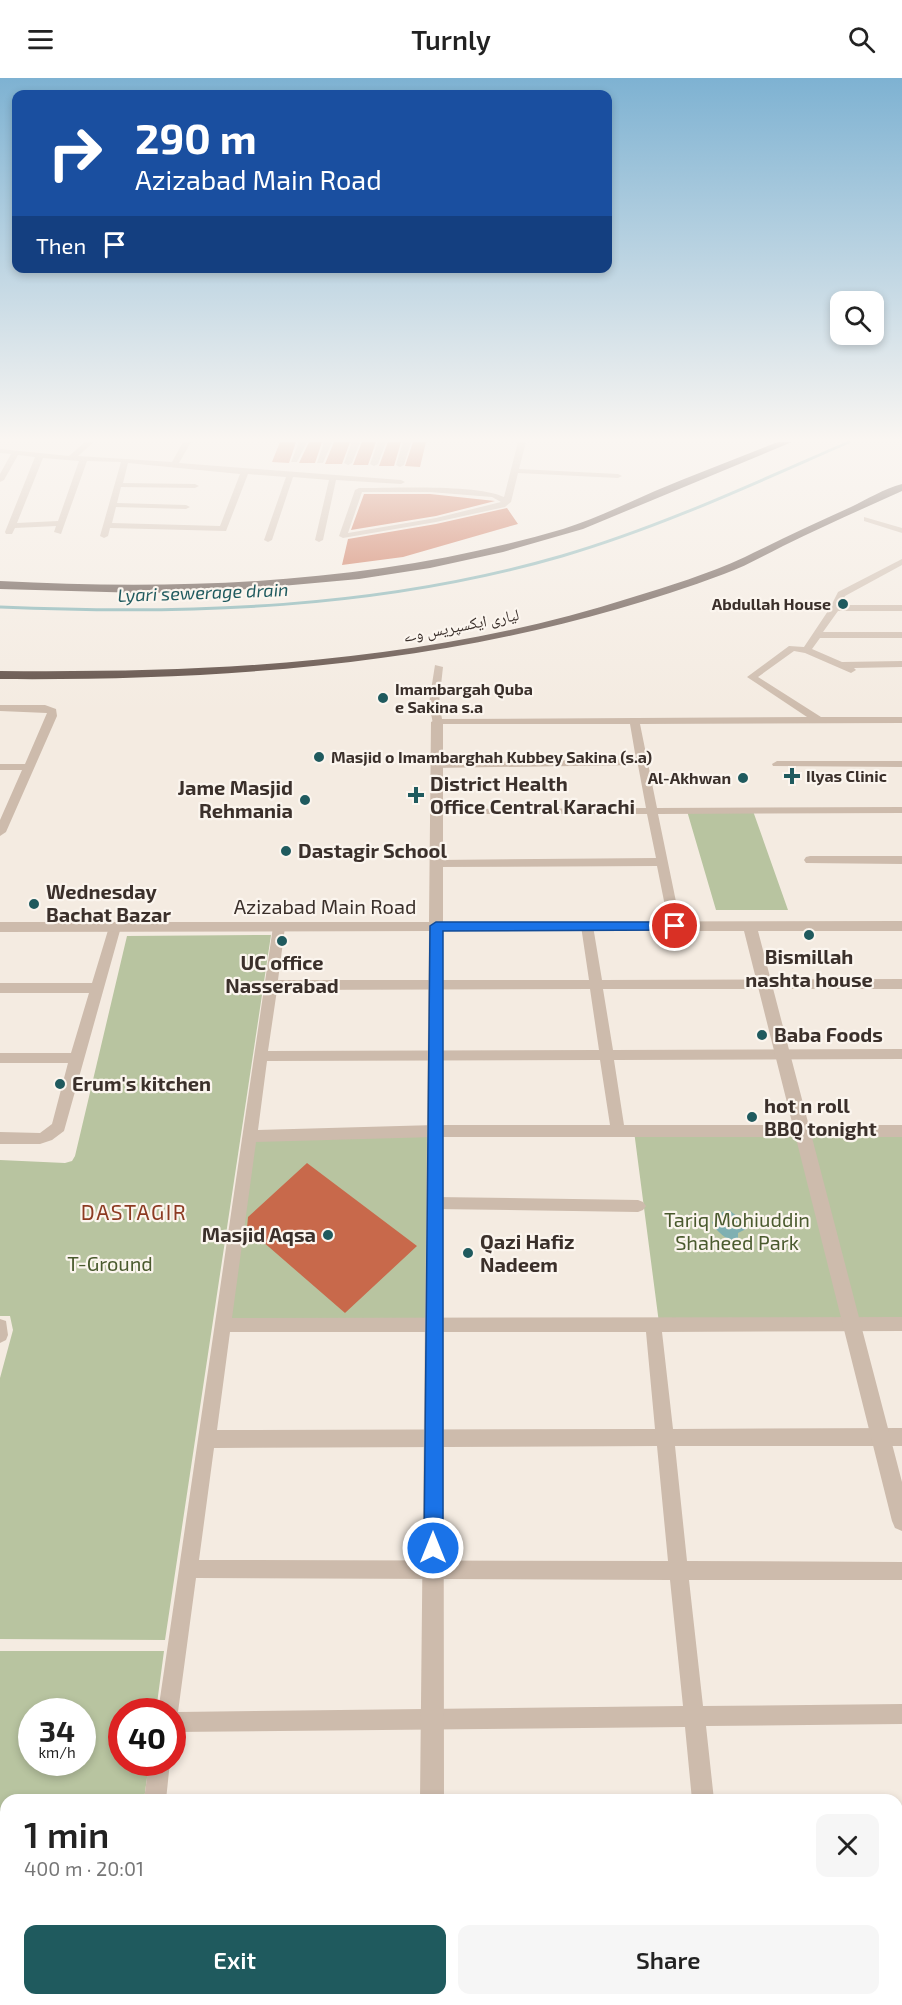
<!DOCTYPE html>
<html lang="en">
<head>
<meta charset="utf-8">
<style>
  :root { --surface:#fff; --page:#f6f6f6; --text:#222; --muted:#767676; --accent:#1f5a5e }
  body { margin:0; font-family:"Exo 2","Noto Naskh Arabic",sans-serif; background:var(--page); color:var(--text); height:100vh; display:flex; flex-direction:column; font-size:22px; white-space:nowrap }
  * { box-sizing:border-box; margin:0 }
  p { font-size:20px; color:var(--muted) }
  .icon { flex:none; width:33px; height:33px; fill:none; stroke:currentColor; stroke-width:2; stroke-linecap:round; stroke-linejoin:round }
  .map { position:relative; flex:1; overflow:hidden }
  .side { position:absolute; left:0px; top:1716px; width:903px; height:212px; display:flex; flex-direction:column; background:var(--surface); border-radius:18px 18px 0 0; box-shadow:0 3px 9px #0003 }
  .side>* { flex:none }
  .top-card { position:absolute; left:12px; top:12px; width:600px; height:183px; border-radius:12px; box-shadow:0 3px 9px #0003; background:#1a4fa0; color:#fff; overflow:hidden }
  .controls { position:absolute; left:830px; top:213px; display:grid; gap:12px }
  .controls a { display:grid; place-items:center; width:54px; height:54px; border-radius:12px; background:var(--surface); box-shadow:0 3px 9px #0003; font-size:30px }
  .speed { position:absolute; left:18px; top:1620px; display:flex; gap:12px; font-size:30px; font-weight:700; text-align:center }
  .speed>* { display:grid; place-content:center; width:78px; height:78px; border-radius:50%; background:var(--surface); box-shadow:0 3px 9px #0003; line-height:1 }
  .speed small { font-size:15px; font-weight:400 }
  .speed .limit { border:9px solid #d22; background:#fff; color:#111 }
  .pin { position:absolute; display:grid; place-items:center; width:51px; height:51px; color:#fff; margin:-26px; border:3px solid #fff; border-radius:50%; box-shadow:0 2px 6px #0007 }
  .me { position:absolute; width:66px; margin:-33px; rotate:0deg; stroke-linejoin:round; filter:drop-shadow(0 0 4px #0008) }
  .turn { display:flex; align-items:center; gap:21px; height:126px; padding:0 24px; font-size:27px }
  .turn .icon { width:78px; height:78px; stroke-width:2.5 }
  .turn b { display:block; font-size:42px; line-height:51px }
  .then { display:flex; align-items:center; height:57px; padding:0 24px; background:#0003; gap:12px; font-size:22px }
  .round { display:grid; place-items:center; flex:none; width:63px; height:63px; border-radius:12px; background:var(--page) }
  .overview { display:flex; align-items:center; justify-content:space-between; height:102px; padding:0 24px }
  h1 { font-size:36px; font-weight:600; line-height:45px }
  .primary-button { display:flex; gap:12px; margin-top:auto; padding:12px 24px }
  .primary-button a { flex:1; height:69px; border-radius:12px; background:var(--accent); color:#fff; font-size:24px; font-weight:600; line-height:69px; text-align:center }
  .primary-button a+a { background:var(--page); color:var(--text) }
  header { display:flex; justify-content:space-between; align-items:center; height:78px; padding:0 24px; background:var(--surface); font-size:27px; font-weight:600 }
  .map>svg:first-child { display:block }
</style>
</head>
<body>
<header><svg class="icon" aria-label="menu" viewBox="0 0 24 24"><path d="M4 6h16M4 12h16M4 18h16"/></svg>Turnly<svg class="icon" aria-label="search" viewBox="0 0 24 24"><circle cx="10" cy="10" r="6"/><path d="M15 15l6 6"/></svg></header>
<div class="map">
<svg width="902" height="1927" viewBox="0 0 902 1927">
  <rect width="100%" height="100%" fill="#f4ebe1"/>
  <path fill="#b8c4a0" fill-rule="evenodd" d="M 687,733 L 753,733 L 788,832 L 716,832 Z
    M 271,857 L 165,1562 L 0,1561 L 0,1300 L 13,1252 L 10,1238 L 0,1238 L 0,1082 L 65,1085 L 72,1083 L 75,1078 L 127,858 Z
    M 435,1053 L 434,1247 L 222,1247 L 249,1058 Z
    M 634,1053 L 902,1053 L 902,1246 L 659,1245 Z
    M 0,1573 L 164,1573 L 156,1633 L 122,1634 L 122,1684 L 149,1685 L 144,1722 L 6,1722 L 6,1807 L 0,1807 ZM 32,1634 L 82,1634 L 82,1684 L 32,1684 Z"/>
  <path fill="#7fb0b2" d="M 729,1132 L 747,1146 L 748,1150 L 738,1155 L 738,1160 L 733,1164 C 727,1161 713,1151 712,1144 L 719,1140 L 722,1134 Z"/>
  <g fill="none" stroke-linecap="round" stroke-linejoin="round">
    <path stroke="#7fb0b2" stroke-width="3" d="M 0,529 C 189,537 379,531 562,478 C 661,449 755,405 849,364"/>
  </g>
  <path fill="#c8694b" d="M 280,364 L 296,364 L 289,385 L 272,384 Z
    M 309,364 L 322,364 L 315,385 L 299,385 Z
    M 334,364 L 350,364 L 342,386 L 325,386 Z
    M 362,364 L 376,364 L 368,387 L 353,387 Z
    M 388,364 L 401,364 L 394,388 L 379,388 Z
    M 413,364 L 426,364 L 420,389 L 405,388 Z
    M 364,416 L 430,416 L 495,423 L 436,438 L 351,452 Z
    M 507,430 L 518,446 L 403,479 L 342,487 L 348,461 L 436,446 Z
    M 307,1085 L 417,1168 L 345,1235 L 247,1150 L 248,1139 Z"/>
  <g fill="none" stroke-linecap="round" stroke-linejoin="round">
    <path fill="#cdbbac" fill-rule="evenodd" d="M 85,364 L 94,364 L 78,378 L 172,384 L 183,364 L 191,364 L 179,385 L 401,402 L 405,404 L 401,406 L 336,402 L 323,462 L 319,464 L 315,462 L 329,402 L 293,399 L 272,462 L 268,464 L 264,462 L 286,399 L 248,396 L 226,453 L 110,450 L 108,458 L 104,460 L 100,458 L 121,384 L 87,383 L 61,456 L 54,454 L 56,448 L 15,450 L 12,456 L 6,456 L 5,454 L 35,379 L 18,377 L 4,402 L 0,404 L 0,396 L 11,376 L 0,375 L 0,371 L 69,378 ZM 43,380 L 79,383 L 58,443 L 17,445 ZM 128,385 L 240,396 L 220,448 L 112,445 L 116,429 L 186,431 L 190,429 L 186,427 L 117,425 L 121,409 L 195,410 L 199,408 L 195,406 L 123,405 Z
      M 299,364 L 307,364 L 297,384 L 291,384 Z
      M 324,364 L 332,364 L 323,385 L 317,385 Z
      M 352,364 L 360,364 L 352,385 L 348,387 L 344,385 Z
      M 378,364 L 386,364 L 378,386 L 374,388 L 370,386 Z
      M 403,364 L 411,364 L 404,387 L 400,389 L 396,387 Z
      M 518,364 L 526,364 L 519,391 L 618,396 L 622,398 L 618,400 L 518,395 L 511,424 L 505,429 L 436,444 L 343,460 L 339,458 L 355,412 L 359,410 C 391,410 478,406 504,419 ZM 362,414 L 430,414 L 492,419 L 501,424 L 436,440 L 348,455 Z
      M 864,439 L 902,450 L 902,455 L 864,443 Z
      M 902,481 L 902,487 L 845,518 L 841,527 L 902,527 L 902,533 L 838,533 L 823,554 L 902,554 L 902,560 L 820,560 L 812,571 L 842,584 L 902,583 L 902,589 L 854,590 L 856,592 L 851,595 L 805,575 L 794,573 L 758,599 L 821,639 L 902,639 L 902,645 L 640,646 L 657,730 L 902,729 L 902,735 L 658,736 L 681,848 L 675,852 L 669,848 L 657,788 L 433,789 L 431,786 L 437,782 L 656,780 L 647,736 L 433,736 L 433,732 L 437,731 L 646,730 L 638,687 L 433,690 L 432,688 L 437,685 L 636,681 L 630,646 L 433,646 L 429,625 L 435,587 L 443,589 L 439,625 L 442,641 L 807,639 L 747,599 L 789,568 L 804,569 L 830,530 L 838,514 Z
      M 0,627 L 45,627 L 56,631 L 57,638 L 6,754 L 0,758 L 0,742 L 22,692 L 0,692 L 0,686 L 25,686 L 47,635 L 0,633 Z
      M 777,683 L 902,683 L 902,689 L 773,688 L 772,686 Z
      M 810,778 L 902,778 L 902,786 L 806,785 L 804,782 L 806,779 Z
      M 587,844 L 593,848 L 602,902 L 902,901 L 902,911 L 603,911 L 613,972 L 902,971 L 902,981 L 614,982 L 624,1047 L 902,1047 L 902,1059 L 435,1059 L 256,1064 L 232,1240 L 902,1239 L 902,1253 L 662,1254 L 673,1351 L 902,1350 L 902,1368 L 675,1368 L 687,1483 L 902,1484 L 902,1502 L 689,1502 L 703,1628 L 902,1626 L 902,1646 L 706,1648 L 714,1722 L 692,1722 L 685,1649 L 172,1654 L 172,1634 L 158,1634 L 273,849 L 279,845 L 285,849 L 278,902 L 589,902 L 581,848 ZM 590,911 L 599,972 L 268,973 L 277,912 ZM 600,982 L 610,1047 L 435,1047 L 258,1052 L 267,983 ZM 230,1254 L 646,1254 L 655,1351 L 217,1352 ZM 657,1368 L 668,1483 L 199,1482 L 214,1370 ZM 196,1500 L 670,1502 L 683,1628 L 178,1634 Z
      M 115,845 L 121,849 L 64,1053 L 52,1062 L 40,1066 L 0,1066 L 0,1054 L 40,1055 L 52,1046 L 68,985 L 0,985 L 0,975 L 71,975 L 89,915 L 0,915 L 0,905 L 92,905 L 109,849 Z
      M 435,1119 L 638,1122 L 643,1124 L 646,1128 L 643,1132 L 638,1134 L 435,1131 L 430,1129 L 427,1125 L 430,1121 Z
      M 0,1241 L 6,1243 L 8,1257 L 6,1262 L 0,1265 Z
      M 149,1684 L 170,1684 L 166,1722 L 144,1722 Z
      M 114,1922 L 137,1922 L 138,1927 L 114,1927 Z"/>
    <path fill="#cdbbac" fill-rule="evenodd" d="M 437,641 L 443,644 L 443,844 L 902,843 L 902,853 L 758,853 L 902,1404 L 902,1453 L 895,1450 L 892,1443 L 744,853 L 443,853 L 444,1722 L 420,1722 L 429,853 L 0,854 L 0,844 L 429,844 L 431,644 Z
      M 897,1831 L 902,1831 L 902,1857 L 897,1857 Z
      M 0,1836 L 6,1836 L 6,1862 L 0,1862 Z
      M 418,1922 L 444,1922 L 444,1927 L 418,1927 Z"/>
    <path fill="#5c4a42" fill-rule="evenodd" d="M 778,364 L 792,364 L 583,451 L 503,474 L 430,490 L 359,501 L 214,514 L 142,515 L 0,511 L 0,503 C 190,513 380,505 563,451 C 595,441 625,426 655,413 C 696,396 737,380 778,364 Z
      M 902,406 L 902,413 C 862,431 822,449 783,468 C 763,478 744,489 724,496 C 491,583 246,603 0,601 L 0,593 C 211,595 427,585 630,520 C 669,508 708,496 745,479 C 780,462 815,445 851,429 C 867,421 884,411 902,406 Z"/>
  </g>
  <linearGradient id="sky" x2="0" y2="1"><stop stop-color="#7eb2d2"/><stop offset="0.57" stop-color="#faf6f2"/><stop offset="1" stop-color="#faf6f2" stop-opacity="0"/></linearGradient>
  <rect width="902" height="634" fill="url(#sky)"/>
  <path fill="#1a73e8" stroke="#114b97" stroke-width="1.5" d="M 436,844 L 675,844 L 681,848 L 675,852 L 443,853 L 443,1470 L 440,1476 L 433,1479 L 427,1476 L 424,1470 L 430,848 Z"/>
  <g fill="#1f5a5e" stroke="#fbf5ee" stroke-width="2">
    <circle cx="843" cy="526" r="6"/>
    <circle cx="383" cy="620" r="6"/>
    <circle cx="319" cy="679" r="6"/>
    <path d="M789 689h6v6h6v6h-6v6h-6v-6h-6v-6h6z"/>
    <circle cx="743" cy="700" r="6"/>
    <path d="M413 708h6v6h6v6h-6v6h-6v-6h-6v-6h6z"/>
    <circle cx="305" cy="722" r="6"/>
    <circle cx="286" cy="773" r="6"/>
    <circle cx="34" cy="826" r="6"/>
    <circle cx="809" cy="857" r="6"/>
    <circle cx="282" cy="863" r="6"/>
    <circle cx="762" cy="957" r="6"/>
    <circle cx="60" cy="1006" r="6"/>
    <circle cx="752" cy="1039" r="6"/>
    <circle cx="328" cy="1157" r="6"/>
    <circle cx="468" cy="1175" r="6"/>
  </g>
  <g text-anchor="middle" stroke-width="4.5" stroke-linejoin="round" paint-order="stroke">
    <g font-size="16" font-weight="bold" fill="#3b302b" stroke="#fbf5ee" text-anchor="start">
      <text x="831" y="532" text-anchor="end">Abdullah House</text>
      <text x="395" y="617">Imambargah Quba<tspan x="395" dy="18">e Sakina s.a</tspan></text>
      <text x="331" y="685">Masjid o Imambarghah Kubbey Sakina (s.a)</text>
      <text x="806" y="704">Ilyas Clinic</text>
      <text x="731" y="706" text-anchor="end">Al-Akhwan</text>
    </g>
    <g font-size="16" fill="#3b302b" stroke="#fbf5ee">
      <text transform="translate(461 547) rotate(-11)" y="6">لیاری ایکسپریس وے</text>
    </g>
    <g font-size="18" font-style="italic" fill="#1f5a5e" stroke="#fbf5ee">
      <text transform="translate(203 515) rotate(-2)" y="6">Lyari sewerage drain</text>
    </g>
    <g font-size="20" font-weight="bold" fill="#3b302b" stroke="#fbf5ee" text-anchor="start">
      <text x="430" y="713">District Health<tspan x="430" dy="23">Office Central Karachi</tspan></text>
      <text x="293" y="717" text-anchor="end">Jame Masjid<tspan x="293" dy="23">Rehmania</tspan></text>
      <text x="298" y="780">Dastagir School</text>
      <text x="46" y="821">Wednesday<tspan x="46" dy="23">Bachat Bazar</tspan></text>
      <text x="809" y="886" text-anchor="middle">Bismillah<tspan x="809" dy="23">nashta house</tspan></text>
      <text x="282" y="892" text-anchor="middle">UC office<tspan x="282" dy="23">Nasserabad</tspan></text>
      <text x="774" y="964">Baba Foods</text>
      <text x="72" y="1013">Erum's kitchen</text>
      <text x="764" y="1035">hot n roll<tspan x="764" dy="23">BBQ tonight</tspan></text>
      <text x="316" y="1164" text-anchor="end">Masjid Aqsa</text>
      <text x="480" y="1171">Qazi Hafiz<tspan x="480" dy="23">Nadeem</tspan></text>
    </g>
    <g font-size="20" fill="#3b302b" stroke="#fbf5ee">
      <text x="325" y="836">Azizabad Main Road</text>
    </g>
    <g font-size="20" fill="#4a5a2e" stroke="#fbf5ee">
      <text x="737" y="1149">Tariq Mohiuddin<tspan x="737" dy="23">Shaheed Park</tspan></text>
      <text x="110" y="1193">T-Ground</text>
    </g>
    <g font-size="21" letter-spacing="1.5" fill="#8c3b22" stroke="#fbf5ee">
      <text x="134" y="1142">DASTAGIR</text>
    </g>
  </g>
</svg>
<div class="controls">
<a><svg class="icon" aria-label="search" viewBox="0 0 24 24"><circle cx="10" cy="10" r="6"/><path d="M15 15l6 6"/></svg></a>
</div>
<div class="speed"><div>34<small>km/h</small></div><div class="limit">40</div></div>
<div class="pin" style="left:675px;top:848px;background:#d93025"><svg class="icon" aria-label="arrive" viewBox="0 0 24 24"><path d="M6 21V4h12l-3 4 3 4H6"/></svg></div>
<svg class="me" style="left:433px;top:1470px" viewBox="-20 -20 40 40"><circle r="17" fill="#1a73e8" stroke="#fff" stroke-width="3"/><path d="M0-11L8 9 0 5-8 9z" fill="#fff"/></svg>
<div class="top-card">
<div class="turn"><svg class="icon" aria-label="right" viewBox="0 0 24 24"><path d="M7 20v-9h11M14 6l5 5-5 5"/></svg><div><b>290 m</b>Azizabad Main Road</div></div>
<div class="then">Then<svg class="icon" aria-label="arrive" viewBox="0 0 24 24"><path d="M6 21V4h12l-3 4 3 4H6"/></svg></div>
</div>
<section class="side">
<div class="overview"><div><h1>1 min</h1><p>400 m · 20:01</p></div><a class="round"><svg class="icon" aria-label="close" viewBox="0 0 24 24"><path d="M6 6l12 12M18 6L6 18"/></svg></a></div>
<div class="primary-button"><a>Exit</a><a>Share</a></div>
</section>
</div>
</body>
</html>
